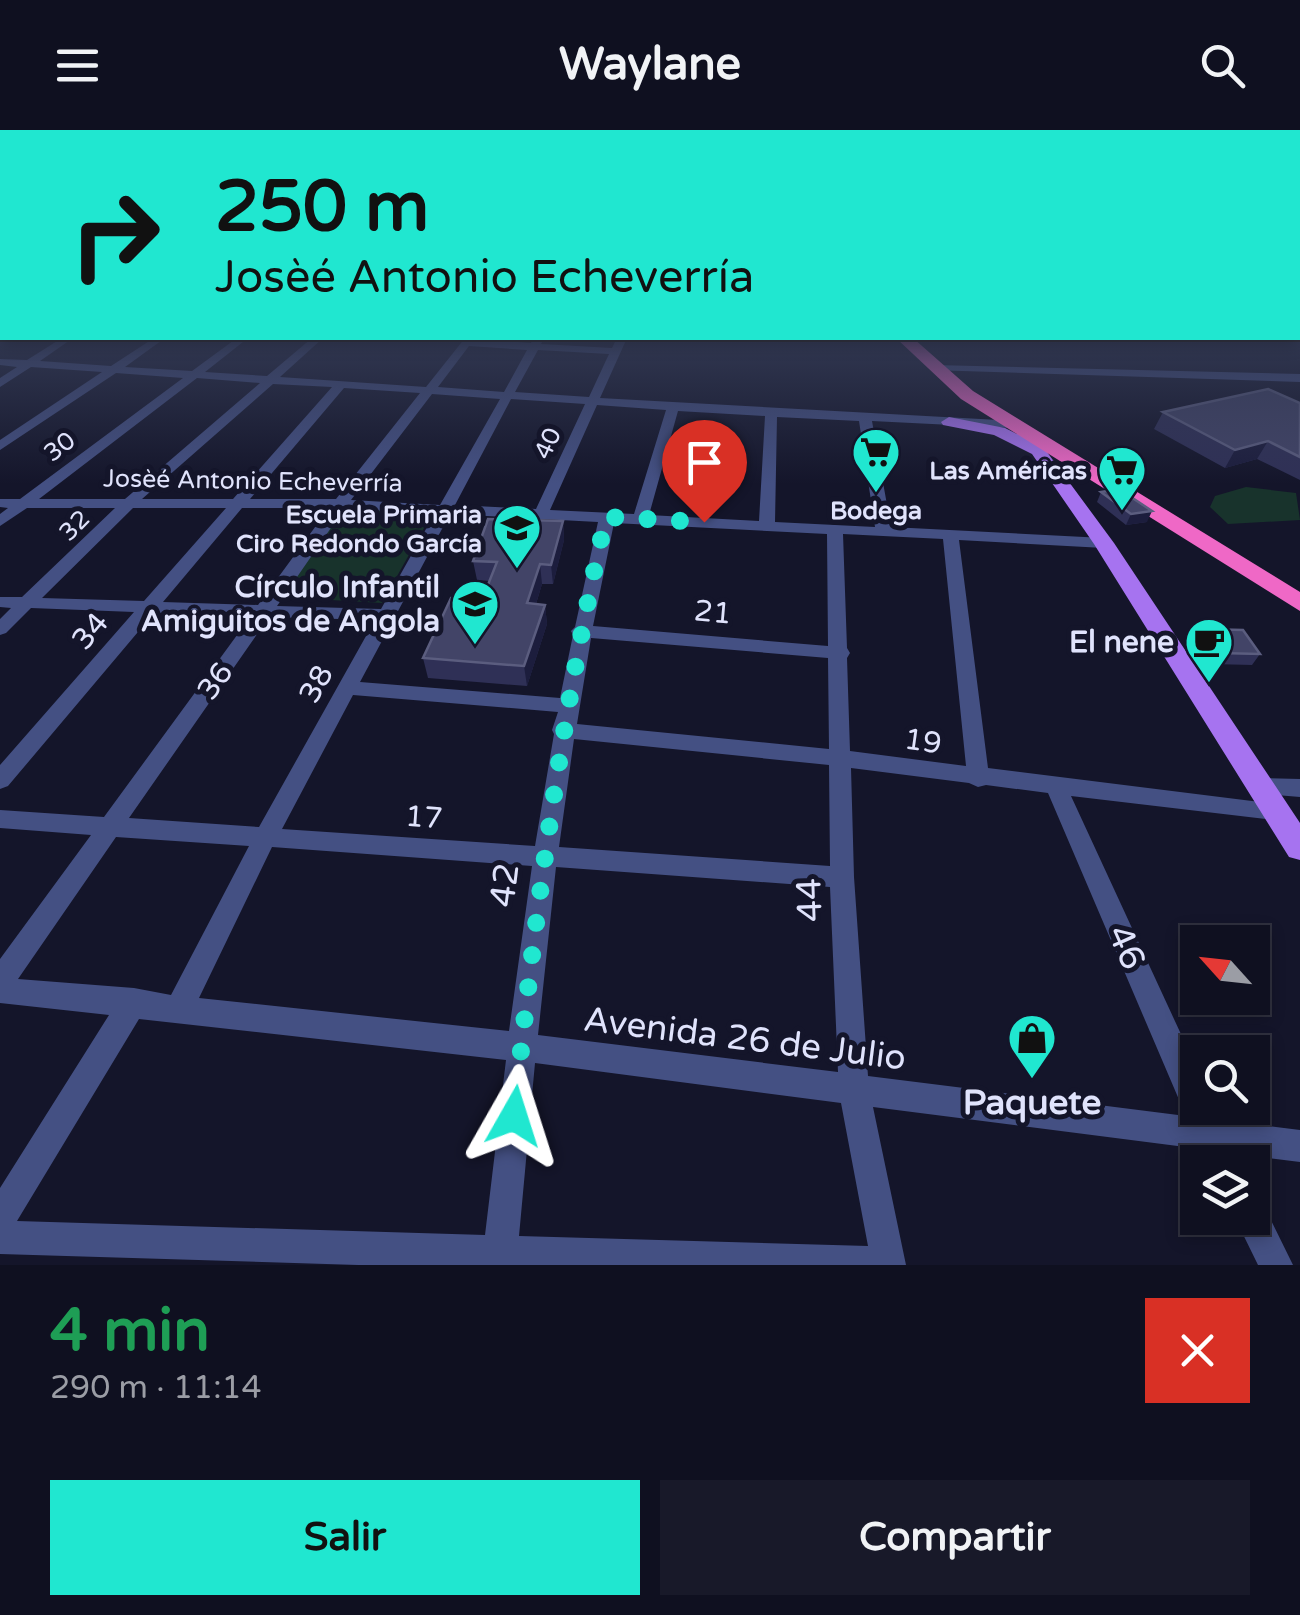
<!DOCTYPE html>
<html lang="es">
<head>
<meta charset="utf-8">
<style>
  :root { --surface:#0f1020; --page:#181929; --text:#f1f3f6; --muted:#9b9da5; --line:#2f303e; --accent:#20e7d0 }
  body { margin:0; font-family:"Varela Round",sans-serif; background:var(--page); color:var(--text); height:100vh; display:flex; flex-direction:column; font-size:38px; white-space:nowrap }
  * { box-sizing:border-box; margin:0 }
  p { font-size:32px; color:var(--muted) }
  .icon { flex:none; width:55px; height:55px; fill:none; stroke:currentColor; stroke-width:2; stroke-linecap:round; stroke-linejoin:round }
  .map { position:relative; height:1135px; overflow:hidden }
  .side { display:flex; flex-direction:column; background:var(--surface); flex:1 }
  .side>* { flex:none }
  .top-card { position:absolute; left:0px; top:0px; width:1300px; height:210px; box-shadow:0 5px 15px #0003,0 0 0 2px var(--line); background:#20e7d0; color:#111; overflow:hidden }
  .needle { width:65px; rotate:297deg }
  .tools { position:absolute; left:1180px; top:795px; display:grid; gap:20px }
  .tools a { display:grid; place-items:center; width:90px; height:90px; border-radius:0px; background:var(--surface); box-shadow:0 5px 15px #0003,0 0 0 2px var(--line); font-size:50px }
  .pin { position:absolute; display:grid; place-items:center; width:85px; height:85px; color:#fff; margin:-102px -42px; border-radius:50% 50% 50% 0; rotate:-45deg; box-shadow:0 0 10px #0007 }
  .pin .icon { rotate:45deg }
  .me { position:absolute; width:110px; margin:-55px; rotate:6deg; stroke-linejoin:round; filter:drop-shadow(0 0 8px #0008) }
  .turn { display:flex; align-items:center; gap:35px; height:210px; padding:0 50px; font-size:45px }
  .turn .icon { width:130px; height:130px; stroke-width:2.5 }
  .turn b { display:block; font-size:70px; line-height:85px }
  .round { display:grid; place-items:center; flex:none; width:105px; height:105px; border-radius:0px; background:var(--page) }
  .summary { display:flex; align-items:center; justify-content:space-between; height:170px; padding:0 50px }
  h1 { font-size:60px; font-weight:700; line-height:75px; color:#1e9e55 }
  .cta { display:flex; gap:20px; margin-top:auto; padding:20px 50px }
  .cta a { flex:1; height:115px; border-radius:0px; background:var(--accent); color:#111; font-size:40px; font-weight:700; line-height:115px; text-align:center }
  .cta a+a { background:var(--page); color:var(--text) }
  header { display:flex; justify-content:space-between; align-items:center; height:130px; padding:0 50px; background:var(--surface); font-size:45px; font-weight:700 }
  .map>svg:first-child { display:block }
</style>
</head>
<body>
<header><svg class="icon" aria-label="menu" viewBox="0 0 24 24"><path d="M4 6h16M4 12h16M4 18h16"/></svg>Waylane<svg class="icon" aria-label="search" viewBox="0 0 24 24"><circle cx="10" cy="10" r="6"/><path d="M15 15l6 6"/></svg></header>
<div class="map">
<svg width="1300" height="1135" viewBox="0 0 1300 1135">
  <rect width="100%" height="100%" fill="#14152a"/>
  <path fill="#18332c" d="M 1246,357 L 1296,363 L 1300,390 L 1228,394 L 1210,377 L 1215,366 Z
    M 344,377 L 433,382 L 382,473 L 280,467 Z"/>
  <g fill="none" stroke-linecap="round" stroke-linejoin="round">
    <path fill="#445083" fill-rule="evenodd" d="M 1298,198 L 1300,198 L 1300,206 L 1298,206 Z
      M 62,208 L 73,208 L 40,231 L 111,236 L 154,208 L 165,208 L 125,237 L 192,241 L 237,208 L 248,208 L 205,242 L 267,246 L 312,208 L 323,208 L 280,247 L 426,257 L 465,208 L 531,213 L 534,208 L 544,208 L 541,214 L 612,218 L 617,208 L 627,208 L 600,268 L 1017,291 L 1017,297 L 1012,298 L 872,291 L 891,397 L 1104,408 L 1112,413 L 1104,418 L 959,410 L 988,638 L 1283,675 L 1286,681 L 1283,687 L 1275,690 L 1071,666 L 1198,941 L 1198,978 L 1214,978 L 1220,990 L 1300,1000 L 1300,1032 L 1237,1024 L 1240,1032 L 1208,1032 L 1201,1019 L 873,977 L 906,1135 L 358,1135 L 0,1124 L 0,1058 L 109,885 L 0,873 L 0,829 L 91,705 L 0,698 L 0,680 L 104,687 L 251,486 L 154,483 L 8,656 L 0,659 L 0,635 L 134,482 L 31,478 L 6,503 L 0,505 L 0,489 L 11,478 L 0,477 L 0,467 L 22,467 L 115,378 L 27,378 L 0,396 L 0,384 L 8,378 L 0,377 L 0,369 L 20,369 L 183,248 L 116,243 L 0,320 L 0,310 L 102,242 L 31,237 L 0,257 L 0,248 L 17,237 L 0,235 L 0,229 L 27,230 ZM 469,216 L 527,220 L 504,262 L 438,257 ZM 538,220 L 609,224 L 589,267 L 515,262 ZM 197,248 L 260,253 L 125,369 L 39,369 ZM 273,254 L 332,257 L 233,369 L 142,369 ZM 344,258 L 420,263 L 336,369 L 250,369 ZM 432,264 L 500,269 L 440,375 L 351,370 ZM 511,269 L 585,274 L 536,379 L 455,375 ZM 597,275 L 666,280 L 634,384 L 550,380 ZM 678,281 L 765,286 L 759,391 L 649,385 ZM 777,287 L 859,291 L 875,397 L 775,392 ZM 133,378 L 226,378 L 144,471 L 42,468 ZM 242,378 L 329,378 L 258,475 L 163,472 ZM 344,379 L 435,383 L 381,479 L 277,476 ZM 450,384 L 598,392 L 575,497 L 571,501 L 573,505 L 560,568 L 360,552 ZM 614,393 L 827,404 L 828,516 L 593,496 ZM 843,404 L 943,409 L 966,636 L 850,621 L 847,528 L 850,523 L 847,518 ZM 269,487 L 375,490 L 259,697 L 129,688 ZM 591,508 L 828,528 L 829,619 L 577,594 ZM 353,565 L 558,582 L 552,600 L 554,604 L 535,716 L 282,699 ZM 574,609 L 829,635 L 830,736 L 559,717 ZM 851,638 L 969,653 L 978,657 L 986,655 L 1048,663 L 1186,986 L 868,946 L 854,747 ZM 116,707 L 249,716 L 171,865 L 134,858 L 18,849 ZM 272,717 L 532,736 L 509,901 L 199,868 ZM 556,737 L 830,757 L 838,942 L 538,905 ZM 139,889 L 506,930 L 485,1105 L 17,1091 ZM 535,933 L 841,973 L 868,1116 L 519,1106 Z
      M 934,235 L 1300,244 L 1300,252 L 930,240 L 930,236 Z
      M 1261,648 L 1300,649 L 1300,667 L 1253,663 L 1250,657 L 1253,651 Z
      M 1252,1071 L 1264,1076 L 1293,1135 L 1258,1135 L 1235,1088 L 1252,1088 Z"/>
    <path fill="#a673f0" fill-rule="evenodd" d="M 949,287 L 1005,298 L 1017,304 L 1018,299 L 1030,299 L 1114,413 L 1300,693 L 1300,730 L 1289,727 L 1094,414 L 1032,324 L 994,305 L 943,295 L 941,292 Z"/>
    <path fill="#ef68c6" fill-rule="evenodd" d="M 896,208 L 913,208 L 973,261 L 1300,462 L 1300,481 L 961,269 Z"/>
  </g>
  <path fill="#2f3056" d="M 1300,273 L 1300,350 L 1257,329 L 1225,338 L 1154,299 L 1163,282 Z
    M 1101,362 L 1147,392 L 1126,395 L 1097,372 Z
    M 563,391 L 564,410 L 553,454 L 542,454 L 536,474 L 545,475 L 547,494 L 527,556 L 428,548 L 423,528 L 482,470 L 490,451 L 477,450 L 473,431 Z
    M 1202,499 L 1260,524 L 1252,535 L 1211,534 L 1195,510 Z"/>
  <path fill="#1c1d3d" d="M 1268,311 L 1257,329 L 1225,338 L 1235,320 Z
    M 1152,381 L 1147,392 L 1126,395 L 1131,384 Z
    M 563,391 L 564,410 L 553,454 L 551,435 Z
    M 540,434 L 542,454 L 530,493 L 527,473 Z
    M 545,475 L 547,494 L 527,556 L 524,536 Z"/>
  <path fill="#424467" stroke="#5b5d7f" stroke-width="2.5" d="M 1268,259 L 1300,273 L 1300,327 L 1268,311 L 1235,320 L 1163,282 Z
    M 1119,359 L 1152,381 L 1131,384 L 1101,362 Z
    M 488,389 L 563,391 L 551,435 L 540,434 L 527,473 L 545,475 L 524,536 L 423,528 L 451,468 L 482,470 L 497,432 L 473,431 Z
    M 1202,499 L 1243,500 L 1260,524 L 1219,523 Z"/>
  <linearGradient id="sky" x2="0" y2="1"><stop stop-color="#0b0c17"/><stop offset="0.55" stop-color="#343b55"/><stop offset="1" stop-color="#343b55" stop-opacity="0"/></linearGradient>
  <rect width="1300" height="354" fill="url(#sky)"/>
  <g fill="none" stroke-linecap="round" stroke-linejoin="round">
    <path stroke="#20e7d0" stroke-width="18" stroke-dasharray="0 32.4" d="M 514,986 C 535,784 561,585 606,387 L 704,392"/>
  </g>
  <defs>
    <g id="supermarket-pin" transform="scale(2.5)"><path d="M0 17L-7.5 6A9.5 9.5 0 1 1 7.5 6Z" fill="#20e7d0" stroke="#14152a"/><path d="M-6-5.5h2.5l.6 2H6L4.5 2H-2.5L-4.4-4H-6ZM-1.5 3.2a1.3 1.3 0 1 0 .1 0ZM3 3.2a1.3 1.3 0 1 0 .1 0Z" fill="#111"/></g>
    <g id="school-pin" transform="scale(2.5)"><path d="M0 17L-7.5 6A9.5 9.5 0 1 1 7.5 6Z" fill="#20e7d0" stroke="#14152a"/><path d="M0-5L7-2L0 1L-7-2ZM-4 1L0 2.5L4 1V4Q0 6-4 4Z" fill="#111"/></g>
    <g id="cafe-pin" transform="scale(2.5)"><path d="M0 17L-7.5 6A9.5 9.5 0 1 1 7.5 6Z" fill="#20e7d0" stroke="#14152a"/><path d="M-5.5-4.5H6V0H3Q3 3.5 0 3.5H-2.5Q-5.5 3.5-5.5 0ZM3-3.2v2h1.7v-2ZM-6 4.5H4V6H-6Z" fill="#111"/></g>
    <g id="shop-pin" transform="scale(2.5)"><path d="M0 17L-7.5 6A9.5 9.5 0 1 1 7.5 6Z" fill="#20e7d0" stroke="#14152a"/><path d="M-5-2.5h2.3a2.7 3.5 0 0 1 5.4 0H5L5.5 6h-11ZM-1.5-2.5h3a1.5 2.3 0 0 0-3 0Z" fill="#111"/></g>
  </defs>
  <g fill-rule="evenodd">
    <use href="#supermarket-pin" x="876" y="322"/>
    <use href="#supermarket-pin" x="1122" y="340"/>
    <use href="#school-pin" x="517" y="398"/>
    <use href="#school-pin" x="475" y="474"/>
    <use href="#cafe-pin" x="1209" y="512"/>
    <use href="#shop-pin" x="1032" y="908"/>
  </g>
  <g text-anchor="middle" stroke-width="10" stroke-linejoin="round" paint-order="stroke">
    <g font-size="25" fill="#e0e3fc" stroke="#14152a">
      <text transform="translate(547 313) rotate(-66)" y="9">40</text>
      <text transform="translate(59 316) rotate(-37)" y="9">30</text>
      <text transform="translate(253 350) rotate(1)" y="9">Josèé Antonio Echeverría</text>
      <text transform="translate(74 395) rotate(-45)" y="9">32</text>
    </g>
    <g font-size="25" font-weight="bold" fill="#e0e3fc" stroke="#14152a" text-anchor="end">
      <text x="1087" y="349">Las Américas</text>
      <text x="876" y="389" text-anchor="middle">Bodega</text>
      <text x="482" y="393">Escuela Primaria<tspan x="482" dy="29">Ciro Redondo García</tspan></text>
    </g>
    <g font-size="30" font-weight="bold" fill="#e0e3fc" stroke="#14152a" text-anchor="end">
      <text x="440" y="467">Círculo Infantil<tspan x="440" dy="34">Amiguitos de Angola</tspan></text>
      <text x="1174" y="522">El nene</text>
    </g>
    <g font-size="30" fill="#e0e3fc" stroke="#14152a">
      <text transform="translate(713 482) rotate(5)" y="10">21</text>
      <text transform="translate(90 501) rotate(-50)" y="10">34</text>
      <text transform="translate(215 551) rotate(-54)" y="10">36</text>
      <text transform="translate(316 554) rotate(-61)" y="10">38</text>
      <text transform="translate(923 611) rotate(8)" y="10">19</text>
      <text transform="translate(424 687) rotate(4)" y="10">17</text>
    </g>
    <g font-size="35" fill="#e0e3fc" stroke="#14152a">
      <text transform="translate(504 755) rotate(-83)" y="12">42</text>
      <text transform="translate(809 770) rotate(-92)" y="12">44</text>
      <text transform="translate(1127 817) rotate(66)" y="12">46</text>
      <text transform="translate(745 908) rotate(7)" y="12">Avenida 26 de Julio</text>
    </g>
    <g font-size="35" font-weight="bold" fill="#e0e3fc" stroke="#14152a">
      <text x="1032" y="984">Paquete</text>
    </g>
  </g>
</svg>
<div class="tools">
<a><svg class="needle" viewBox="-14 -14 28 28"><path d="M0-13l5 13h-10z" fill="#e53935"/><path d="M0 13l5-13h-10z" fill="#9b9da5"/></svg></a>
<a><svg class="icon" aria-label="search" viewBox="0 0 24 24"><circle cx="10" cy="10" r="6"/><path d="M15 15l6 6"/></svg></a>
<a><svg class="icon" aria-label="layers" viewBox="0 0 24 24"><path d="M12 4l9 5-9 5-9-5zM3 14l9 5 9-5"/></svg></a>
</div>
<div class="pin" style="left:704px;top:392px;background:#d93025"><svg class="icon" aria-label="arrive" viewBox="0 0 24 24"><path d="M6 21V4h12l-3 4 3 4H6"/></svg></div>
<svg class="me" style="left:514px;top:986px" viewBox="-20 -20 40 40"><path d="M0-17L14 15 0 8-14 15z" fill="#20e7d0" stroke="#fff" stroke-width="4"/></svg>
<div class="top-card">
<div class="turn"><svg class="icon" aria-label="right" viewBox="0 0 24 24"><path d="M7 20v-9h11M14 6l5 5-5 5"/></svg><div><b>250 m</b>Josèé Antonio Echeverría</div></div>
</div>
</div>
<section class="side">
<div class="summary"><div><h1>4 min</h1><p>290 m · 11:14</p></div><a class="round" style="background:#d93025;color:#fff"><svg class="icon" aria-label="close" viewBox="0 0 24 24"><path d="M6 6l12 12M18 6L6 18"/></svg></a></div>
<div class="cta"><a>Salir</a><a>Compartir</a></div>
</section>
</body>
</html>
